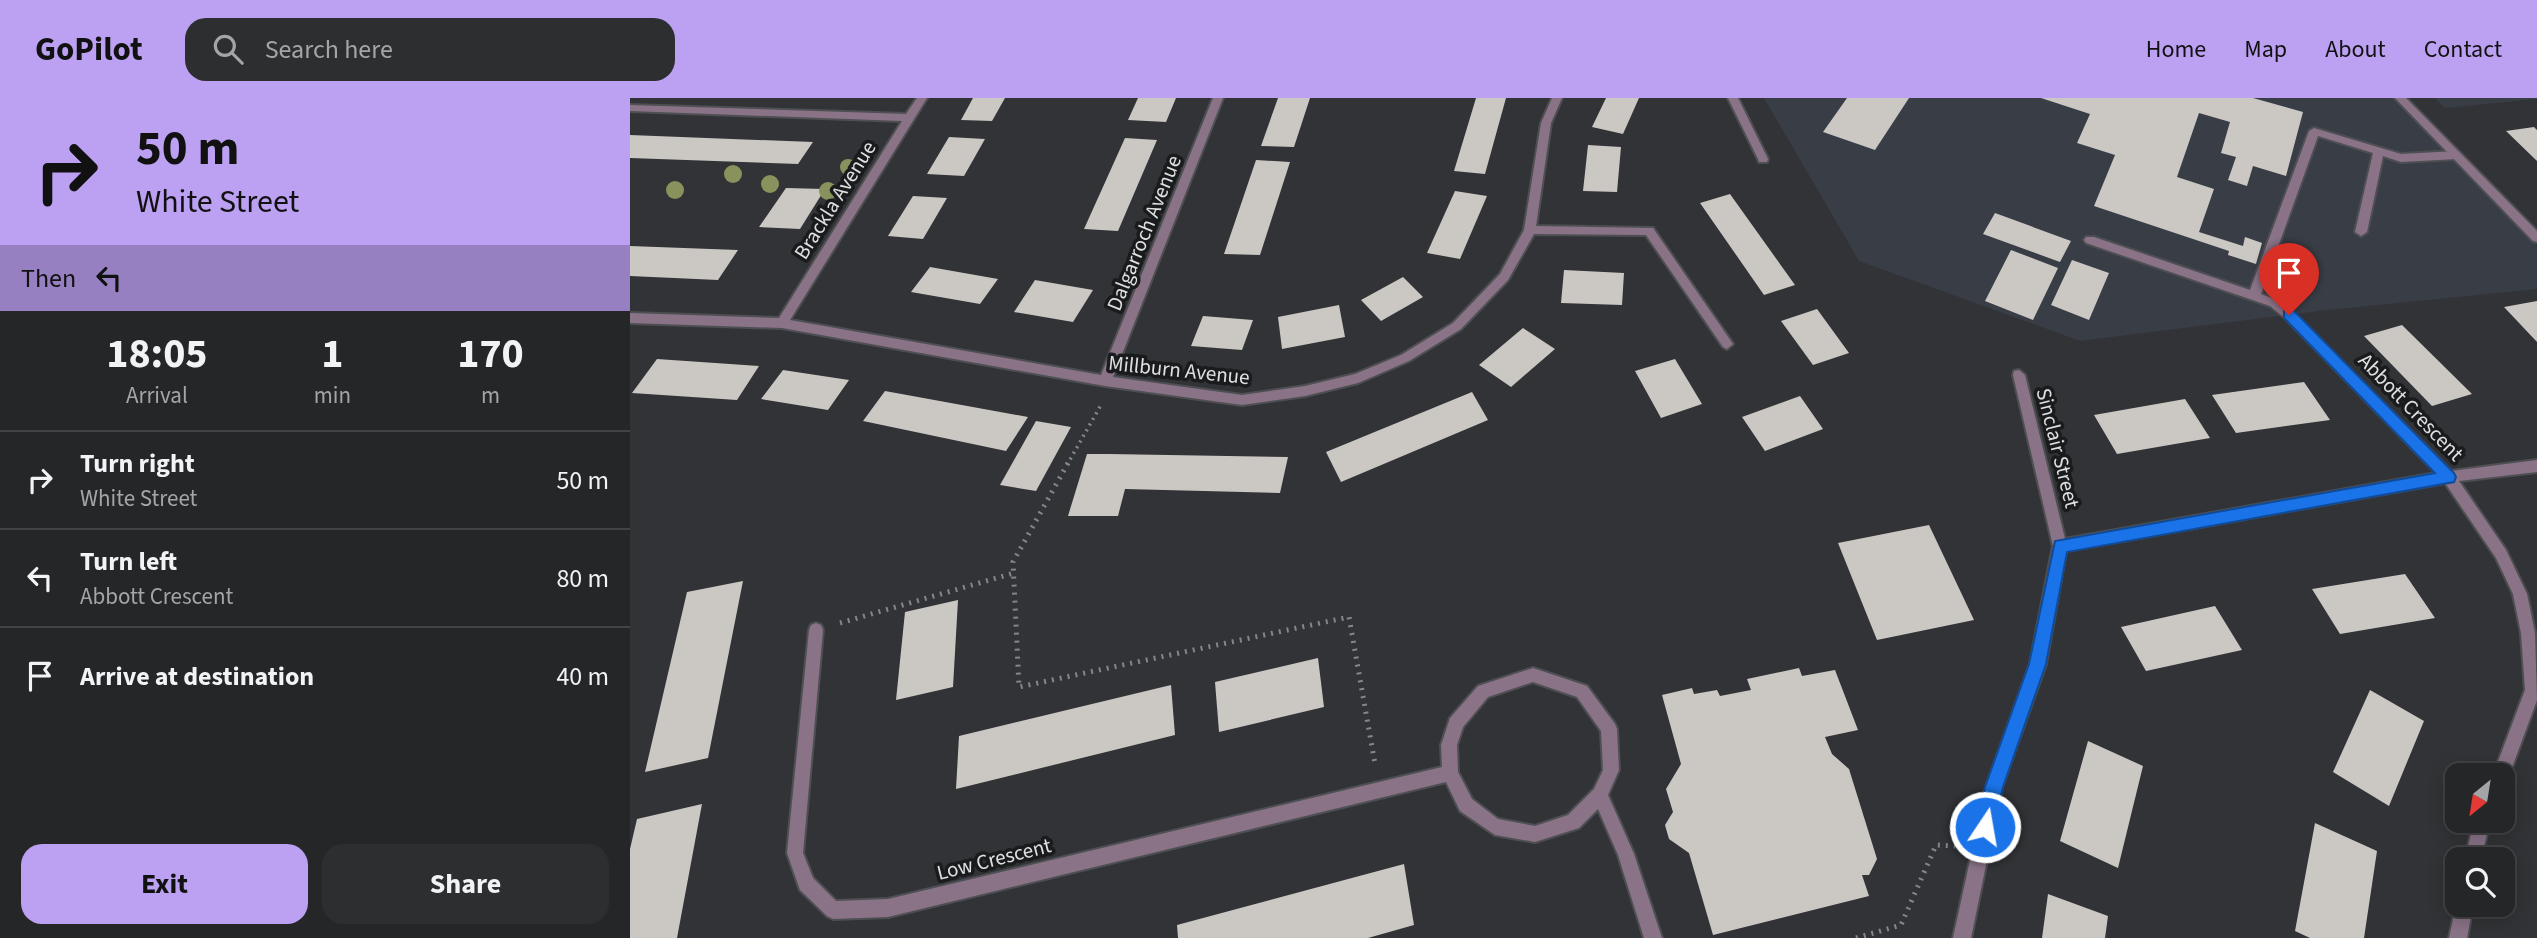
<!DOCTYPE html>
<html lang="en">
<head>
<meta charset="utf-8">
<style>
  :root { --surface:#252628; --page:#2d2e30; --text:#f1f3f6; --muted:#a3a5a8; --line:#424345; --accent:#bca0f2 }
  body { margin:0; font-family:"Source Sans 3",sans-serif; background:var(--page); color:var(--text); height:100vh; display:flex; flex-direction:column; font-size:26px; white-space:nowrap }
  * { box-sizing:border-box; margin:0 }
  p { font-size:23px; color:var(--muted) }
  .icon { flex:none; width:38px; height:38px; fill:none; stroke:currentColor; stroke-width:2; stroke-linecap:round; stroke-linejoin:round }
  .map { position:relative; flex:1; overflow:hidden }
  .drawer { display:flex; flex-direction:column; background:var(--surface); width:630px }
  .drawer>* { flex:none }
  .banner { background:#bca0f2; color:#111; overflow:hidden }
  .needle { width:46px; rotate:210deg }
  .buttons { position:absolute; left:1815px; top:665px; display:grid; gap:14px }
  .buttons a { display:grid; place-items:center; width:70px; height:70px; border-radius:14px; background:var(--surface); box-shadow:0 4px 18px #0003,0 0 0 2px var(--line); font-size:35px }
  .pin { position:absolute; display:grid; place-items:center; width:60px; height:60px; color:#fff; margin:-72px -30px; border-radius:50% 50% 50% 0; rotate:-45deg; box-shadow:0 0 7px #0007 }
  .pin .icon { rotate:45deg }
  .me { position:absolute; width:77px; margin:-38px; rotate:12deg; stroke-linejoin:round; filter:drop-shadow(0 0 5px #0008) }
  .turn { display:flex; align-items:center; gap:24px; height:147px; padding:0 21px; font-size:32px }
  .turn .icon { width:91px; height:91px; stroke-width:2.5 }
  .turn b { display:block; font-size:49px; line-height:60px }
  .then { display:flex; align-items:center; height:66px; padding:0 21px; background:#0003; gap:14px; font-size:26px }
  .eta { display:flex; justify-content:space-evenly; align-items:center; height:119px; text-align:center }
  .eta b { font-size:42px; font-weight:700; line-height:49px }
  .primary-button { display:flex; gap:14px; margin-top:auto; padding:14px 21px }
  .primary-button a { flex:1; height:80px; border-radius:21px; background:var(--accent); color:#111; font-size:28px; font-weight:700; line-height:80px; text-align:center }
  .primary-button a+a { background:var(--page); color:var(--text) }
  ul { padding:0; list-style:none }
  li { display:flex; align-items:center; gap:21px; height:98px; padding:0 21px; border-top:2px solid var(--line) }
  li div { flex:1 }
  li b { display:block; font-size:26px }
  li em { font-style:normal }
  header { display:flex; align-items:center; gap:42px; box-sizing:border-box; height:98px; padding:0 35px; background:var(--accent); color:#111 }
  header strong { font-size:33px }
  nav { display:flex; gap:38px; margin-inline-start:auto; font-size:24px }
  .search { width:490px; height:63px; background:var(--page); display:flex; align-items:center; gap:18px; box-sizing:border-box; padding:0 24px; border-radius:21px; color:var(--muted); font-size:26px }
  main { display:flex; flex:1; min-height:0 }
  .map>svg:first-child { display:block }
</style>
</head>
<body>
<header>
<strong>GoPilot</strong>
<div class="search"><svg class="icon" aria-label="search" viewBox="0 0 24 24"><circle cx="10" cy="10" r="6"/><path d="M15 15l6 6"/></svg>Search here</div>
<nav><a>Home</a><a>Map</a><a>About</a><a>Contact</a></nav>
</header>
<main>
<section class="drawer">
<div class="banner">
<div class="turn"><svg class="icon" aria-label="right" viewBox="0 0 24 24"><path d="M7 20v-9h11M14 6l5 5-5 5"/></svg><div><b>50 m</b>White Street</div></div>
<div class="then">Then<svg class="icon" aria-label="left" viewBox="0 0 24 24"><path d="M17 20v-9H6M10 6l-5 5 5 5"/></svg></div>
</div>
<div class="eta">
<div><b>18:05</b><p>Arrival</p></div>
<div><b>1</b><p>min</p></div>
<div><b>170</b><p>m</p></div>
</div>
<ul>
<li><svg class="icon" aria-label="right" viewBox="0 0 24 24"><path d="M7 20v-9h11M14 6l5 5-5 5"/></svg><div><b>Turn right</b><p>White Street</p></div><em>50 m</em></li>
<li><svg class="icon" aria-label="left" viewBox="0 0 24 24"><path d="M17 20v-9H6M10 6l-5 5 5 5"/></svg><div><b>Turn left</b><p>Abbott Crescent</p></div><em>80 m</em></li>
<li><svg class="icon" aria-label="arrive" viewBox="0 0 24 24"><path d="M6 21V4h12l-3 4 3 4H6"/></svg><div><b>Arrive at destination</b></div><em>40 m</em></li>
</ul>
<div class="primary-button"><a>Exit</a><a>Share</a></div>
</section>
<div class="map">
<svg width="1907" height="840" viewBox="0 0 1907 840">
  <rect width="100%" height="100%" fill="#313336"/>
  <path fill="#383d46" d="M 1134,0 L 1770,0 L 1907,140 L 1907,191 L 1689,213 L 1450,243 L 1229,163 Z
    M 1805,0 L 1907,0 L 1907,1 L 1815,10 Z"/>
  <path fill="#cbc8c4" d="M 343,0 L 375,0 L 362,23 L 331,22 Z
    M 508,0 L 546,0 L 536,24 L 498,22 Z
    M 648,0 L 680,0 L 664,49 L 631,48 Z
    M 846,0 L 876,0 L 855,76 L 824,73 Z
    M 976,0 L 1009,0 L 993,36 L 962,29 Z
    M 1217,0 L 1279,0 L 1245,52 L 1193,34 Z
    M 1411,0 L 1623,0 L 1673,14 L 1656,78 L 1623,68 L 1617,88 L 1598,82 L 1606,59 L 1591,55 L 1600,24 L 1569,15 L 1547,79 L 1584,91 L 1569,134 L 1613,148 L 1615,139 L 1632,145 L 1626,166 L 1598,157 L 1599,153 L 1464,108 L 1485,57 L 1447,45 L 1460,16 Z
    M 1904,29 L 1907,32 L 1907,63 L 1876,33 Z
    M 0,37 L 183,44 L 168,66 L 0,60 Z
    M 319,39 L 355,41 L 334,78 L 297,76 Z
    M 495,40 L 527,42 L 488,133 L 454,131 Z
    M 958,47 L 991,49 L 987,94 L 953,93 Z
    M 626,62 L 660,64 L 630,157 L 594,156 Z
    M 156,90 L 195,91 L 170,131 L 129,129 Z
    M 825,93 L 857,98 L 830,161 L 797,155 Z
    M 1100,96 L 1165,187 L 1134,197 L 1070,105 Z
    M 283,98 L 317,100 L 293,141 L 258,138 Z
    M 1365,115 L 1441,143 L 1430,164 L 1353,136 Z
    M 0,148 L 108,152 L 88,182 L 0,178 Z
    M 1381,152 L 1428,170 L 1403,222 L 1355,203 Z
    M 1442,162 L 1479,175 L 1459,222 L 1421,207 Z
    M 300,169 L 368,181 L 350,206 L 281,194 Z
    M 934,172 L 994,175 L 992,207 L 931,205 Z
    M 773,179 L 793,199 L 751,223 L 731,202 Z
    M 405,182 L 463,192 L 443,224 L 384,214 Z
    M 1907,203 L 1907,244 L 1874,209 Z
    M 709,207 L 715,239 L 652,251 L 648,219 Z
    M 1187,211 L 1219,255 L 1183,267 L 1151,223 Z
    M 573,218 L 623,222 L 612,252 L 561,248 Z
    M 1772,227 L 1842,296 L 1802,308 L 1734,238 Z
    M 893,230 L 925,251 L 881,289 L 849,267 Z
    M 27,261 L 129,268 L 107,302 L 2,295 Z
    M 1045,261 L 1072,306 L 1031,320 L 1005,273 Z
    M 153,272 L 219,282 L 198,312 L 131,301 Z
    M 1674,284 L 1700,322 L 1606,335 L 1582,297 Z
    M 255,293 L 398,319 L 376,353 L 233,323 Z
    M 842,294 L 858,322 L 711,384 L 696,354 Z
    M 1170,298 L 1193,331 L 1135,353 L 1112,319 Z
    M 1555,301 L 1580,340 L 1487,356 L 1464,317 Z
    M 406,323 L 441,329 L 406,393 L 370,387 Z
    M 457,356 L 479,356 L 658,359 L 650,395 L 495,391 L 488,418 L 438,418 Z
    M 1299,427 L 1344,522 L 1247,542 L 1208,445 Z
    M 1775,476 L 1805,520 L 1710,536 L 1682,491 Z
    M 113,483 L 78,660 L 15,674 L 57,494 Z
    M 328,502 L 323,589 L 266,602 L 275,514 Z
    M 1585,508 L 1612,552 L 1516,573 L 1491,529 Z
    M 688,560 L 694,609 L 589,634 L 585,584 Z
    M 1169,570 L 1172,578 L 1205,572 L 1228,632 L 1195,639 L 1202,656 L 1219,671 L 1247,761 L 1239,777 L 1232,777 L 1239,798 L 1083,837 L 1059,755 L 1039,741 L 1035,727 L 1043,714 L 1036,691 L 1051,666 L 1032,597 L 1062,590 L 1064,596 L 1087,592 L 1090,598 L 1121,592 L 1117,581 Z
    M 541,587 L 545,637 L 326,691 L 329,638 Z
    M 1740,592 L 1794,623 L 1759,708 L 1703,674 Z
    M 1458,643 L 1513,668 L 1488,770 L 1430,743 Z
    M 72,706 L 47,840 L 0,840 L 0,751 L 7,721 Z
    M 1685,725 L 1747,753 L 1734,840 L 1680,840 L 1665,833 Z
    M 774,766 L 784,827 L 738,840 L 548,840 L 547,827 Z
    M 1418,796 L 1478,818 L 1475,840 L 1412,840 Z"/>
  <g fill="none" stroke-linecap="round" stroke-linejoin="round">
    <g stroke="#4d4f52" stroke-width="4">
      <path id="service" d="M 1098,0 L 1108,0 L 1138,61 L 1137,64 L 1129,64 L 1128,61 Z
        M 1684,30 L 1771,56 L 1827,53 L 1832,57 L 1827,61 L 1771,64 L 1753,58 L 1737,134 L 1731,138 L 1725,134 L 1743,55 L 1688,38 L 1631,196 C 1645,201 1656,205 1665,217 L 1663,220 L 1655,220 L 1640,208 L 1456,145 L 1454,142 L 1456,139 L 1464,139 L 1620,192 L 1679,33 Z"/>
    </g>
    <g stroke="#4d4f52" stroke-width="4">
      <path id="minor" d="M 287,0 L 297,0 L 160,222 L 471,277 L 583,0 L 593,0 L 483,279 L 612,297 L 675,288 L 725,276 L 771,257 L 823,225 L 870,176 L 894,132 L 911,25 L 922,0 L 932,0 L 921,25 L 906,128 L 1023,130 L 1103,246 L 1097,251 L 1093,249 L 1016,137 L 904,136 L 878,182 L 831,231 L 779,263 L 728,285 L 675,298 L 612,307 L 475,288 L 152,230 L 0,225 L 0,215 L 149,220 L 272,23 L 0,13 L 0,7 L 276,16 Z
        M 1765,0 L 1776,0 L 1907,133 L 1907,144 L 1903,143 Z
        M 1659,212 L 1663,214 L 1821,373 L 1907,362 L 1907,374 L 1829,383 L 1876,452 L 1897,496 L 1905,535 L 1907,602 L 1877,683 L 1872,684 L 1872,677 L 1863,677 L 1895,592 L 1891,535 L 1883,496 L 1866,460 L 1815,385 L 1436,453 L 1416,566 L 1372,689 L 1341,840 L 1323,840 L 1356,689 L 1400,566 L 1423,448 L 1383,277 L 1384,273 L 1389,272 L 1395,277 L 1435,441 L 1806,375 L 1655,220 L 1653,217 Z
        M 186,525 L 191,527 L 193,532 L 173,755 L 183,780 L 206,803 L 258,801 L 812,669 L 811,647 L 820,620 L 848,588 L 903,570 L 957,588 L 985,626 L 987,631 L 989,672 L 978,697 L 1004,756 L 1032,840 L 1014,840 L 988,757 L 968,711 L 949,730 L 905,744 L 865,737 L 830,713 L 816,684 L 258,819 L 203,821 L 197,818 L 170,792 L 157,755 L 179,532 L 181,527 ZM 903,584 L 947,599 L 971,633 L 973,672 L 964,691 L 938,717 L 905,728 L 868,721 L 842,701 L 828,674 L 827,647 L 833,629 L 858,599 Z
        M 1844,723 L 1860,723 L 1851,761 L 1835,761 Z
        M 1827,803 L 1827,807 L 1843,807 L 1837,840 L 1819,840 Z"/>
    </g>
    <path stroke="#858689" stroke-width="3.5" stroke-dasharray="2 4.5" stroke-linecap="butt" d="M 437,367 L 471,307"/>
    <path stroke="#858689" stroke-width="5" stroke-dasharray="2 6" stroke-linecap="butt" d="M 438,365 L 383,464 L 389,589 L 719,519 L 745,666
      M 210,525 L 384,475
      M 1226,840 L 1271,827 L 1306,747 L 1325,748"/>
    <use href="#service" fill="#8a7287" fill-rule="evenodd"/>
    <use href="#minor" fill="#8a7287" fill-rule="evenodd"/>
  </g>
  <g fill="#89925c">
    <circle cx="218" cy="69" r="8"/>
    <circle cx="103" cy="76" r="9"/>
    <circle cx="140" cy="86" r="9"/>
    <circle cx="45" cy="92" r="9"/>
    <circle cx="198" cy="93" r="9"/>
  </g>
  <path fill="#1a73e8" stroke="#114b97" stroke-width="2" d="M 1659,211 L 1664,213 L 1824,375 L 1826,379 L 1824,384 L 1437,454 L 1416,566 L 1373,689 L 1362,736 L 1355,738 L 1349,736 L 1346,729 L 1355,689 L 1399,566 L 1425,443 L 1805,375 L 1654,220 L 1654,213 Z"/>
  <g text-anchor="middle" stroke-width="7" stroke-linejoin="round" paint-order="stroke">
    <g font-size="21" fill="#dfe0e2" stroke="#1a1b1c">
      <text transform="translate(205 102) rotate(-58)" y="7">Brackla Avenue</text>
      <text transform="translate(514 135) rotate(-68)" y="7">Dalgarroch Avenue</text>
      <text transform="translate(549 272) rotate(6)" y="7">Millburn Avenue</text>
      <text transform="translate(1781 309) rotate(46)" y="7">Abbott Crescent</text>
      <text transform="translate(1428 350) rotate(76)" y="7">Sinclair Street</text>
      <text transform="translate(364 761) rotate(-14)" y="7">Low Crescent</text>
    </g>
  </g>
</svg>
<div class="buttons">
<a><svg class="needle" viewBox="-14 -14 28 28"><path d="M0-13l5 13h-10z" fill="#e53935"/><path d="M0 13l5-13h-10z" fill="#a3a5a8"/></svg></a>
<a><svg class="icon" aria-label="search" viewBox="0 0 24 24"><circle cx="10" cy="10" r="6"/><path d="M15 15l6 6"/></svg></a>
</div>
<div class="pin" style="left:1659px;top:217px;background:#d93025"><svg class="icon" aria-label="arrive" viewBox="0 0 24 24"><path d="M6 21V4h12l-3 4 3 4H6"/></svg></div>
<svg class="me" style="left:1355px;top:729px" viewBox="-20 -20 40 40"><circle r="17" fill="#1a73e8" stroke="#fff" stroke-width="3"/><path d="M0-11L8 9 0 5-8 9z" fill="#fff"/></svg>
</div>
</main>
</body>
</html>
